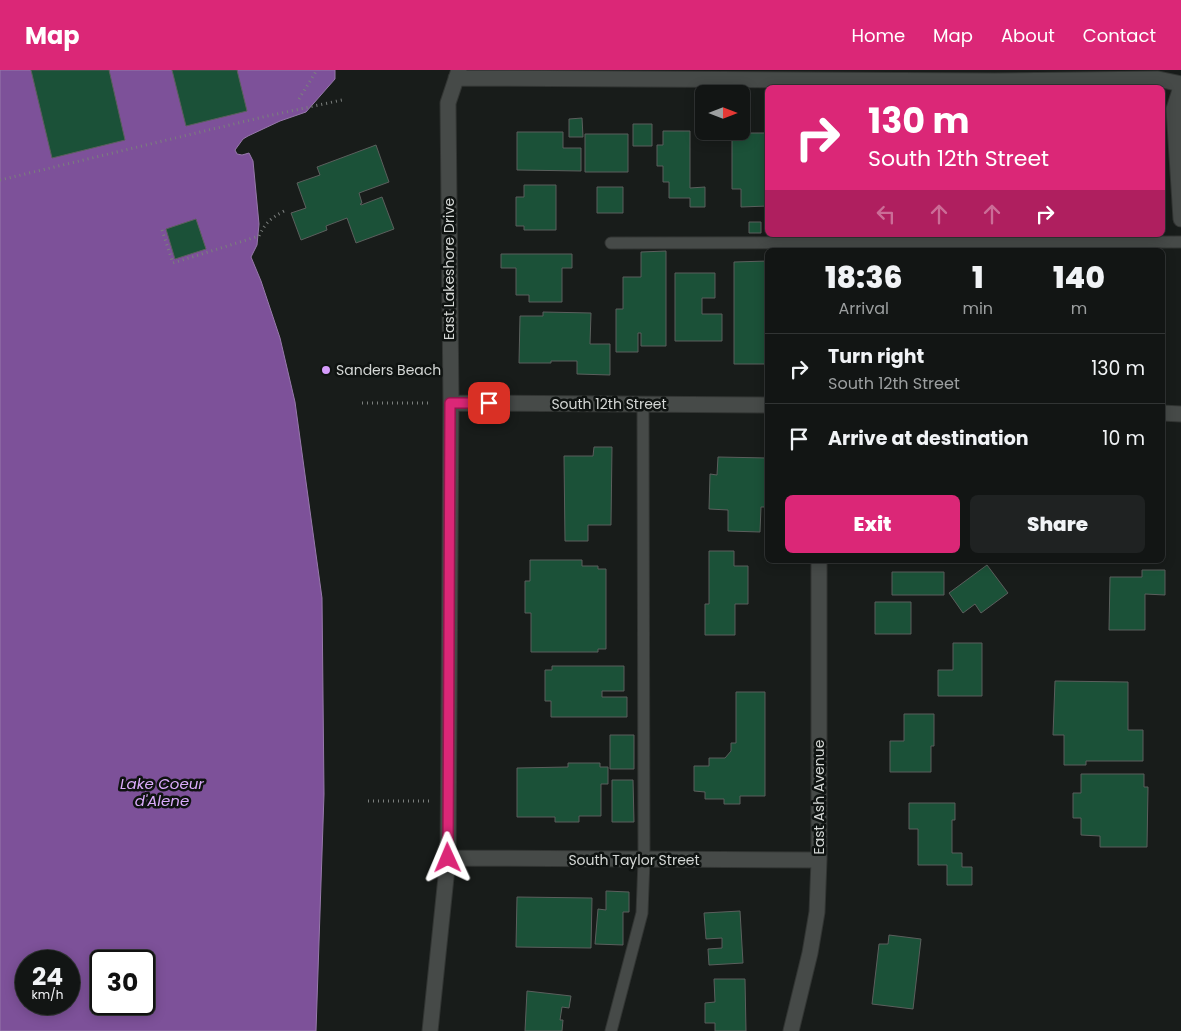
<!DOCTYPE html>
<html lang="en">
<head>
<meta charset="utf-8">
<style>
  :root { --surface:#121514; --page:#1f2222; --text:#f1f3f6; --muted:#9c9fa0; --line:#313434; --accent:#db2777 }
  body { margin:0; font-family:Poppins,sans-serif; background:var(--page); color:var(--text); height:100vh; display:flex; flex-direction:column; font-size:19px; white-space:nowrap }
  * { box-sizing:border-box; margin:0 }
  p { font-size:16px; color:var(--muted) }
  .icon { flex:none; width:28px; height:28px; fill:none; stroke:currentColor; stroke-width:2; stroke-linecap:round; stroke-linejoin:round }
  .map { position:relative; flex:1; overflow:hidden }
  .side { position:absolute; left:765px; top:178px; width:400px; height:315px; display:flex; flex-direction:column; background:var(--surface); border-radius:8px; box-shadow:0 2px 12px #0003,0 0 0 1px var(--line) }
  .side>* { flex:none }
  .hud { position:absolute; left:765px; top:15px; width:400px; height:152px; border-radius:8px; box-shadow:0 2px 12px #0003,0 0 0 1px var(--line); background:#db2777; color:#fff; overflow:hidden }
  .needle { width:32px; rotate:90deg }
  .fabs { position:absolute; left:695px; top:15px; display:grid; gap:10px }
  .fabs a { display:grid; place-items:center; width:55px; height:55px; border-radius:8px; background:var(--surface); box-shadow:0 2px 12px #0003,0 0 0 1px var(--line); font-size:25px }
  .speed { position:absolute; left:15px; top:880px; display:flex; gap:10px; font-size:25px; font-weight:700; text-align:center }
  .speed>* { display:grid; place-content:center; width:65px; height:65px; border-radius:50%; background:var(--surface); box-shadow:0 2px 12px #0003,0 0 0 1px var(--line); line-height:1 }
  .speed small { font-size:12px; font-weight:400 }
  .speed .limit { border:2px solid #111; border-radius:8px; background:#fff; color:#111 }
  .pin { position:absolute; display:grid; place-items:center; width:42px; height:42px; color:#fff; margin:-21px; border-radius:10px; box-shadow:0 2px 8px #0006 }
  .me { position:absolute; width:55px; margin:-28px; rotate:359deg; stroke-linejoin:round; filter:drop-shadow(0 0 4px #0008) }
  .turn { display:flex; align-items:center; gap:18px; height:105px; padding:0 20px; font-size:22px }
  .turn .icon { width:65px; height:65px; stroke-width:2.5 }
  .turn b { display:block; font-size:35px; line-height:42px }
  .lanes { display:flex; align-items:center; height:48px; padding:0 20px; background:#0003; justify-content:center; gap:25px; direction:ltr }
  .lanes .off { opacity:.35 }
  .eta { display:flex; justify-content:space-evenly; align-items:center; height:85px; text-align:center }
  .eta b { font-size:30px; font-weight:800; line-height:35px }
  .button { display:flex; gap:10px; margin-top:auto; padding:10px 20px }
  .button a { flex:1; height:58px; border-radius:8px; background:var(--accent); color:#fff; font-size:20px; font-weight:800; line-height:58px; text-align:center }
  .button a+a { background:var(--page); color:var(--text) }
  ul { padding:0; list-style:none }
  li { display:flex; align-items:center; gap:15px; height:70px; padding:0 20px; border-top:1px solid var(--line) }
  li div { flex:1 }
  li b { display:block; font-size:19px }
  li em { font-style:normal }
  header { display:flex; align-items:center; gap:30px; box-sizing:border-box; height:70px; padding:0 25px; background:var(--accent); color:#fff }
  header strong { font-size:24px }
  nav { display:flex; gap:28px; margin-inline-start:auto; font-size:18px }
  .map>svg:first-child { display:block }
</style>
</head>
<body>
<header>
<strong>Map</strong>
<nav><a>Home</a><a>Map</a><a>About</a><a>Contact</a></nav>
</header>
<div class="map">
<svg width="1181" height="961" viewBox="0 0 1181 961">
  <rect width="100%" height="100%" fill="#181c1a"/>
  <path fill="#7d5199" stroke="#9779ab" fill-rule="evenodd" d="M 0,0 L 335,0 L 335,9 L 306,42 L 280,51 L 248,66 L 243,69 L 235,80 L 237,84 L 242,85 L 249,83 L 253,91 L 259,154 L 257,175 L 251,187 L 261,211 L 280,268 L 295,332 L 322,528 L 324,724 L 316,961 L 0,961 ZM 26,891 L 69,891 L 69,934 L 26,934 ZM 101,891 L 144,891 L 144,934 L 101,934 Z"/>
  <path fill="#1b5138" stroke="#5b5f5d" d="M 31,0 L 109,0 L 125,70 L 52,88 Z
    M 172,0 L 237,0 L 247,41 L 186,56 Z
    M 582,48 L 583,67 L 569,67 L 569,49 Z
    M 633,54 L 652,54 L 652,76 L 633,76 Z
    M 663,61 L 690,61 L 690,118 L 705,117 L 705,137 L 690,137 L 690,128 L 669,128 L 669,112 L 663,112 L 663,96 L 657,96 L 657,75 L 663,75 Z
    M 517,62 L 563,62 L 563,78 L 581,78 L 581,101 L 517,100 Z
    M 732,63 L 768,63 L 768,136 L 741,137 L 741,119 L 732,119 Z
    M 585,64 L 628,64 L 628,102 L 585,102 Z
    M 376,75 L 389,112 L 359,123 L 362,133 L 360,134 L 361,135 L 382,127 L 394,159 L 356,173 L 347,148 L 326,156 L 327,160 L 301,170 L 291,143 L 306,138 L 297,113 L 320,105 L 317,97 Z
    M 524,115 L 556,115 L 556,160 L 524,160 L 524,156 L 516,156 L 516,127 L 524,127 Z
    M 597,117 L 623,117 L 623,143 L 597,143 Z
    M 196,149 L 206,179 L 175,189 L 166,159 Z
    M 749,152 L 761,152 L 761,163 L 749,163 Z
    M 666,181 L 666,276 L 641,276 L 641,263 L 638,263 L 638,282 L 616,282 L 616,239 L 623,239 L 623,207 L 641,207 L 641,182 Z
    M 501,184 L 572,184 L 572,198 L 562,198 L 562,232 L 529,232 L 529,225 L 516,225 L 516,198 L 501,198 Z
    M 768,191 L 768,294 L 734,294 L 734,192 Z
    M 675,203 L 715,203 L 715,228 L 702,228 L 702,244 L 722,244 L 722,271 L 675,271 Z
    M 543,242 L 591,243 L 590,274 L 610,274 L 610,305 L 577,304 L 577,291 L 551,291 L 551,293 L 519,293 L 520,246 L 543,246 Z
    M 594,377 L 612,377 L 611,455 L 588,455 L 588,471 L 565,471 L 564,386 L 593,386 Z
    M 718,387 L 768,388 L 768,437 L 761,437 L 760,462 L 728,461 L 728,440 L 709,439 L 710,404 L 717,405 Z
    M 709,481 L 734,481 L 734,496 L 748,496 L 748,534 L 735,534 L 735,565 L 705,565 L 705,534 L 709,534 Z
    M 530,490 L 582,490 L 582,496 L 598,496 L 598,499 L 606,499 L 606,579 L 598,579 L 598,582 L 531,582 L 531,543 L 525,543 L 525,511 L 530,511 Z
    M 987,495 L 1008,523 L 981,543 L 975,534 L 963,543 L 949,523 Z
    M 1142,500 L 1165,500 L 1165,525 L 1145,524 L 1145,560 L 1109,560 L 1110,507 L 1142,507 Z
    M 892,502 L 944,502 L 944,525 L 892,525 Z
    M 875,532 L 911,532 L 911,564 L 875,564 Z
    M 953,573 L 982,573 L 982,626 L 938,626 L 938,600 L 953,600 Z
    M 552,596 L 624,596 L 624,621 L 602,621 L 602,627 L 627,627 L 627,647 L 551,647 L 551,631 L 545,631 L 545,600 L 552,600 Z
    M 1055,611 L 1128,612 L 1128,660 L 1143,660 L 1143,691 L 1086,691 L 1086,695 L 1064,695 L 1064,665 L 1053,665 Z
    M 736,622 L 765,622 L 765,726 L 740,726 L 740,734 L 724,734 L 724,729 L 705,729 L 705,722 L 694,721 L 694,696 L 709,696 L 709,688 L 725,688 L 731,681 L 731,673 L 736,673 Z
    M 904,644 L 934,644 L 934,676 L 931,676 L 931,702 L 890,702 L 890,671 L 904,671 Z
    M 610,665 L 634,665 L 634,699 L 610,699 Z
    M 568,693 L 600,693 L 600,697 L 608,697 L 608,714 L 601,714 L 601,746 L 579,746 L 579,752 L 555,752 L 555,747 L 517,747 L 517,698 L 568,697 Z
    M 1081,704 L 1144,704 L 1144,717 L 1148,717 L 1147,777 L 1100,777 L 1100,766 L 1081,765 L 1081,748 L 1073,748 L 1073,723 L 1081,723 Z
    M 612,710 L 633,710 L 634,752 L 612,752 Z
    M 909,733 L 955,733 L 955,750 L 952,750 L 952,783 L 962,783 L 962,797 L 972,797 L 972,815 L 947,815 L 947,795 L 918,795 L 918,759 L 909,759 Z
    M 606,821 L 629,822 L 629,842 L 623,842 L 623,875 L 595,874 L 598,839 L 606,840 Z
    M 517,827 L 592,828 L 591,878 L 516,877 Z
    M 740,841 L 743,893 L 709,895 L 708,879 L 722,878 L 722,868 L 706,869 L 704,843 Z
    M 889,865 L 921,869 L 913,939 L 872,934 L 879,874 L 888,874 Z
    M 714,909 L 745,909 L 746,961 L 715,961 L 715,953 L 705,953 L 705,933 L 715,932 Z
    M 527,921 L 571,926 L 569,938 L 562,937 L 560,950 L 563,950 L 562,961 L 525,961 Z"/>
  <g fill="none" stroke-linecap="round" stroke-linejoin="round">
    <g stroke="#323533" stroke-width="13">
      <path id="service" d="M 611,173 L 1181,172
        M 611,961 L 642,843 L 644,790 L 643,335"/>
    </g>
    <g stroke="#323533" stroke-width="17">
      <path id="minor" d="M 456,8 L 995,11 L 1158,9 L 1181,14
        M 1181,17 L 1174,39 L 1181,149
        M 820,165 L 820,180
        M 451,333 L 768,335
        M 1162,343 L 1181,344
        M 448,788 L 819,790
        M 430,961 L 448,788 L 451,333 L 448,33 L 459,0
        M 791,961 L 810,883 L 817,842 L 819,790 L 819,490"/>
    </g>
    <path stroke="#7b7f7d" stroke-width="3" stroke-dasharray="1 4" stroke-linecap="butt" d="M 299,29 L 317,0
      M 0,110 L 263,47 L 342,30
      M 162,160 L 173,193 L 259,166 C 265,153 271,148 284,141
      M 362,333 L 432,333
      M 368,731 L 430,731"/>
    <use href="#service" stroke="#464a48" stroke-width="11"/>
    <use href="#minor" stroke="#464a48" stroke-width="15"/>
  </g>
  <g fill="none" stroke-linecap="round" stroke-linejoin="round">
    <g stroke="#8e194d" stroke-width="12">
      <path id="route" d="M 448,788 L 450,333 L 489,333"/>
    </g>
    <use href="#route" stroke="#db2777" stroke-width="9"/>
  </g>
  <circle fill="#d59cfb" stroke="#0f1311" stroke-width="2" cx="326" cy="300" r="5"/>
  <g text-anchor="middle" stroke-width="5" stroke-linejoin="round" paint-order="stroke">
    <g font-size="14" fill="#d4d7d5" stroke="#0f1311">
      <text transform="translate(449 199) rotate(-90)" y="5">East Lakeshore Drive</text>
      <text x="609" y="339">South 12th Street</text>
      <text transform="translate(819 727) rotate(-90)" y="5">East Ash Avenue</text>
      <text x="634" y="795">South Taylor Street</text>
    </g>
    <g font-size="14" fill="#d4d7d5" stroke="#0f1311" text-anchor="start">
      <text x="336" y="305">Sanders Beach</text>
    </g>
    <g font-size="15" font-style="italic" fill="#dbacfb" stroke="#0f1311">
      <text x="162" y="719">Lake Coeur<tspan x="162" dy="17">d'Alene</tspan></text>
    </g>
  </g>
</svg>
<div class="fabs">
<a><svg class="needle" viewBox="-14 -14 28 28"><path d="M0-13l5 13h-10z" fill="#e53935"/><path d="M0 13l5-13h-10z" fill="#9c9fa0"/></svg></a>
</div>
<div class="speed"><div>24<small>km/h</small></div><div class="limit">30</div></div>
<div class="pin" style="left:489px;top:333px;background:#d93025"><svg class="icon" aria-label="arrive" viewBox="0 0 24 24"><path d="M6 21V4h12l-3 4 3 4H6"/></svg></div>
<svg class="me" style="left:448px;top:788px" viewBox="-20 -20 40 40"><path d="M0-17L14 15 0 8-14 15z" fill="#db2777" stroke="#fff" stroke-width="4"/></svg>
<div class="hud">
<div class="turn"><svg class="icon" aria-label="right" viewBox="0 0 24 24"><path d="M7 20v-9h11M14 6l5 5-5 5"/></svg><div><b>130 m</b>South 12th Street</div></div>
<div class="lanes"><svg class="icon off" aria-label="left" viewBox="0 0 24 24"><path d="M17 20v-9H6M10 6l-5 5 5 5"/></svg><svg class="icon off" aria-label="ahead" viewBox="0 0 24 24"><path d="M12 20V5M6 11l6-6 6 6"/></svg><svg class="icon off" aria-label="ahead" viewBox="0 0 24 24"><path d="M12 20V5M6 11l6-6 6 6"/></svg><svg class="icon" aria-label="right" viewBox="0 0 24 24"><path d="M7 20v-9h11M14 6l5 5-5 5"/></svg></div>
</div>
<section class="side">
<div class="eta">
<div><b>18:36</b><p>Arrival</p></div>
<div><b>1</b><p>min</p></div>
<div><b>140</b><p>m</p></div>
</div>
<ul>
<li><svg class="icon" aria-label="right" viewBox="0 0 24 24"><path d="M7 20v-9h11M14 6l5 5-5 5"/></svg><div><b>Turn right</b><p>South 12th Street</p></div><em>130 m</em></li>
<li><svg class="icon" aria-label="arrive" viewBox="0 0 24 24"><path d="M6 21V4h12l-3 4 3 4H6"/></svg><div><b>Arrive at destination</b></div><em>10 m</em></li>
</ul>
<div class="button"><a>Exit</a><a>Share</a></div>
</section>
</div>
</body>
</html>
